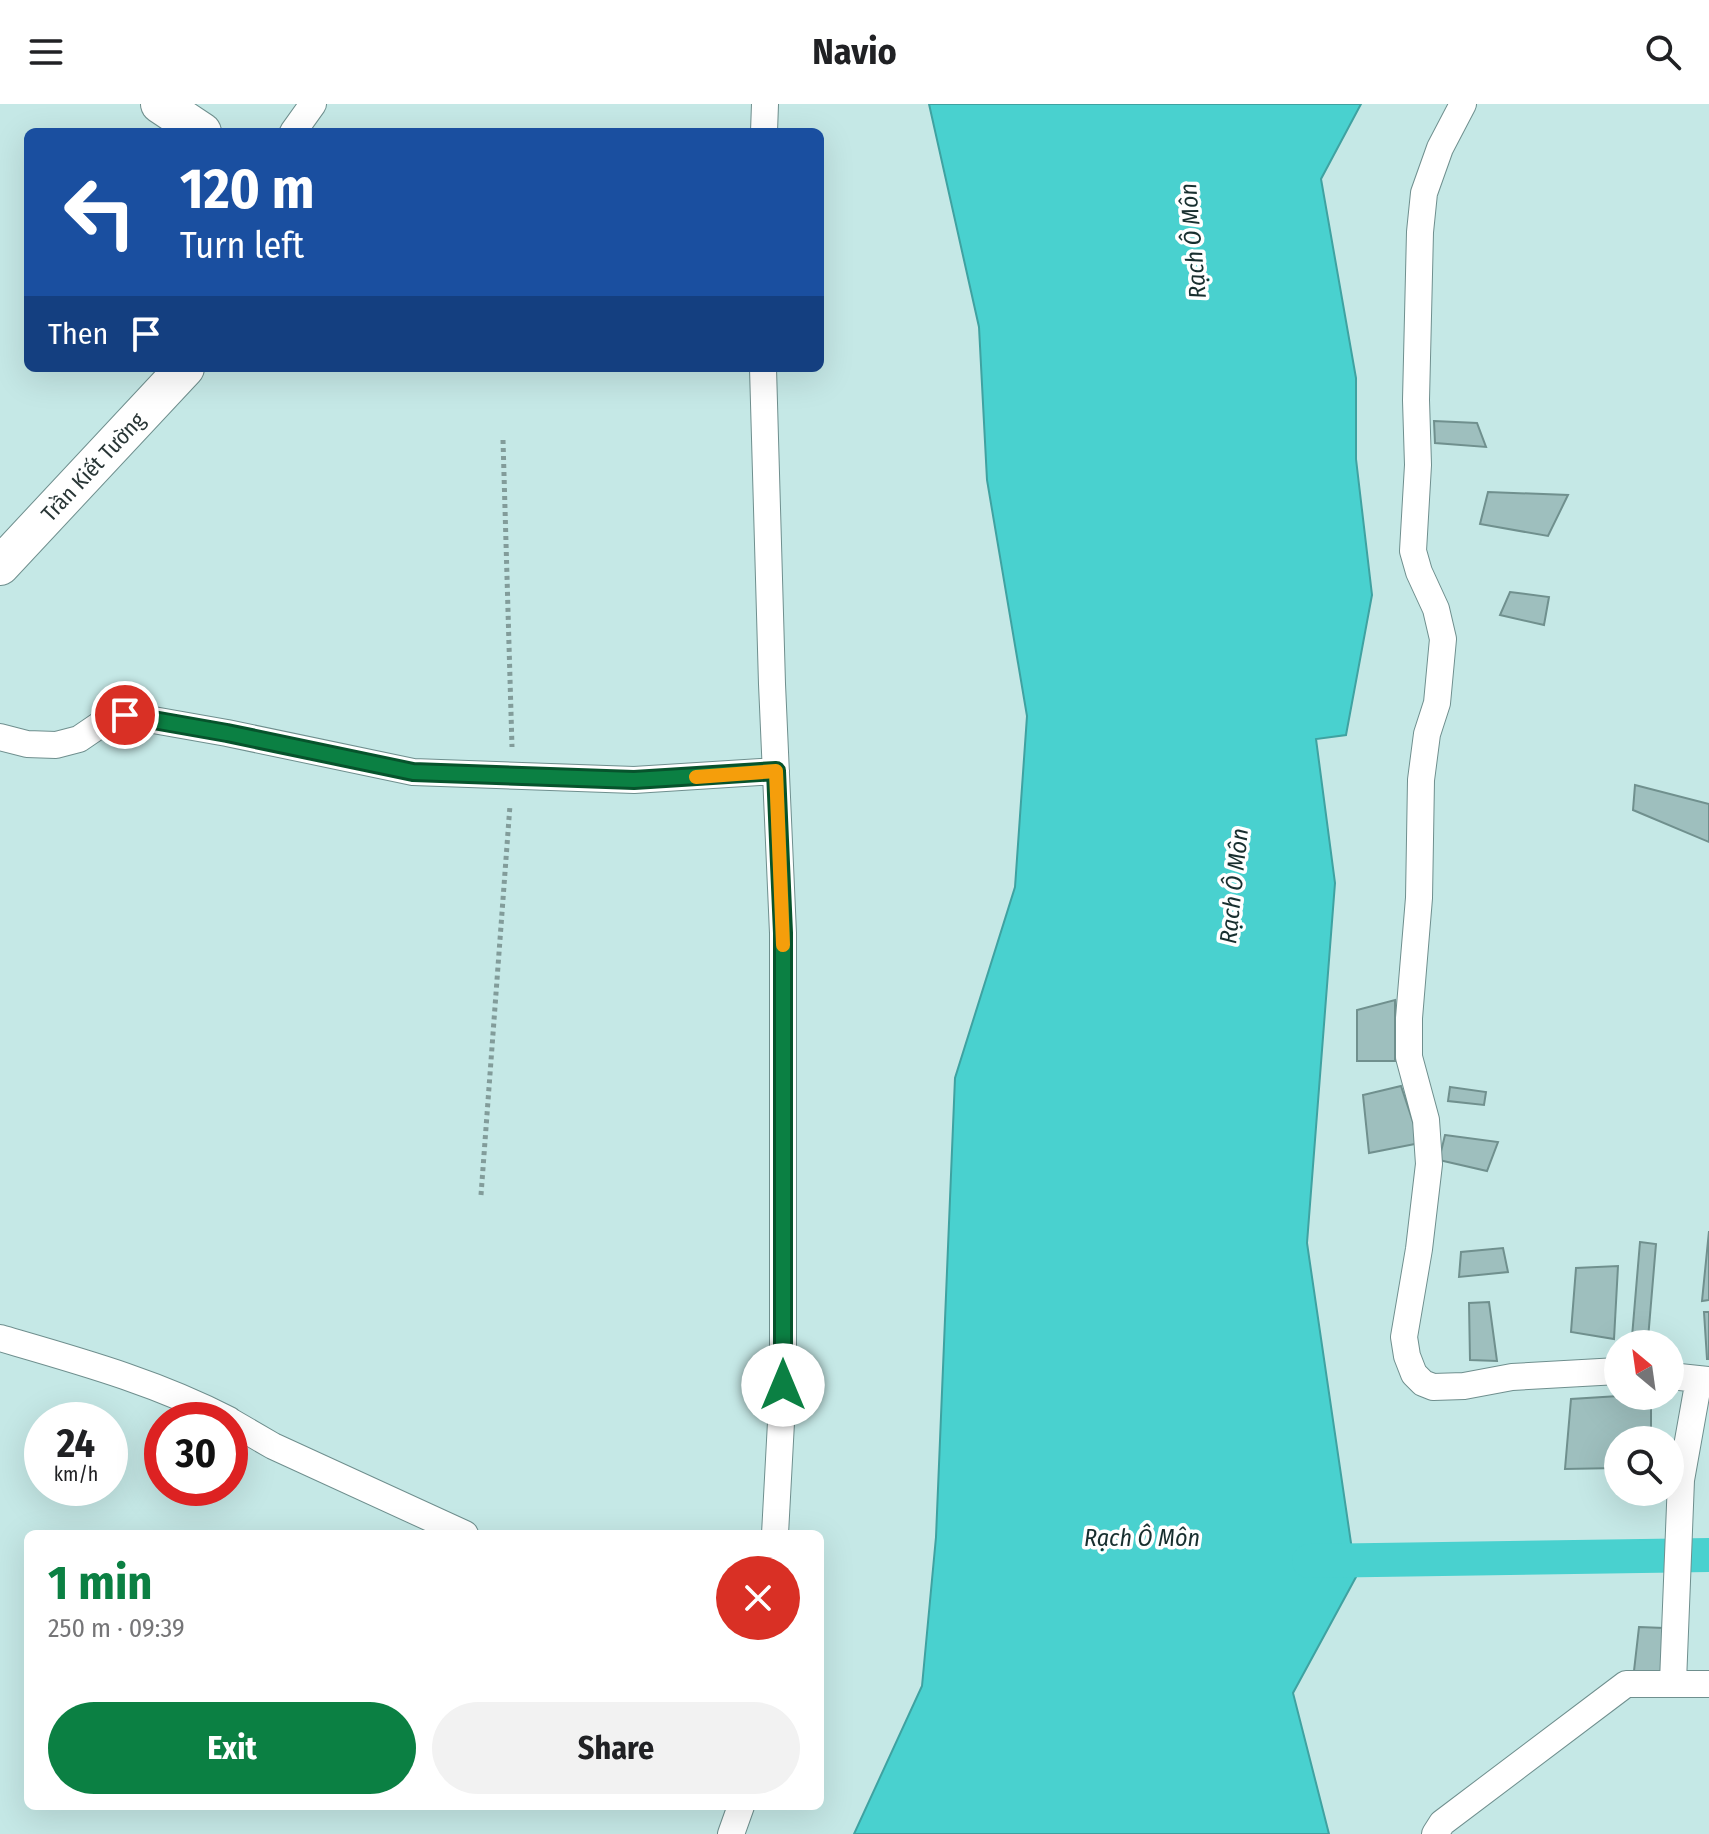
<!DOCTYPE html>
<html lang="en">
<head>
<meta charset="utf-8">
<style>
  :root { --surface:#fff; --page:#f2f2f2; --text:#202124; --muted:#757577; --accent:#0b8043 }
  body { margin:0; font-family:"Fira Sans Condensed",sans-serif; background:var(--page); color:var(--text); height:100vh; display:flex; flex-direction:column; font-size:30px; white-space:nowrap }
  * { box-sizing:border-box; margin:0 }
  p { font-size:26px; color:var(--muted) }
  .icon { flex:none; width:44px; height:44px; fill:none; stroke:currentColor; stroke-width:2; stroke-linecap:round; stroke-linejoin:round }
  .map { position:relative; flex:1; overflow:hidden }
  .side { position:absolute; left:24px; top:1426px; width:800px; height:280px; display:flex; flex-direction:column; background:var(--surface); border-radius:12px; box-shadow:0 8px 32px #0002 }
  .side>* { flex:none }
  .hud { position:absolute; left:24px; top:24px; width:800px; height:244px; border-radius:12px; box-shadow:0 8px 32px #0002; background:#1a4fa0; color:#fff; overflow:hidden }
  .needle { width:52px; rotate:331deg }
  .buttons { position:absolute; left:1604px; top:1226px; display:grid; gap:16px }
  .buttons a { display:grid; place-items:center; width:80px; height:80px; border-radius:50%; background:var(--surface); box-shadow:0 8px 32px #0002; font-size:40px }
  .speed { position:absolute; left:24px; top:1298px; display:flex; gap:16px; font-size:40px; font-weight:700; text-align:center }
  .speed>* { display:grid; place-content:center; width:104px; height:104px; border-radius:50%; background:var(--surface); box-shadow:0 8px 32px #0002; line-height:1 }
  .speed small { font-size:20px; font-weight:400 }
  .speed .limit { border:12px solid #d22; background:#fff; color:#111 }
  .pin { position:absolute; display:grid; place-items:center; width:68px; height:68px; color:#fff; margin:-34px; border:4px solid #fff; border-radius:50%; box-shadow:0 2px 8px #0007 }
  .me { position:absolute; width:88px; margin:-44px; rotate:0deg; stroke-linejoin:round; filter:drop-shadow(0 0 6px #0008) }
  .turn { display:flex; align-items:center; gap:28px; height:168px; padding:0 24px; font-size:36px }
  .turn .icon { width:104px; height:104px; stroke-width:2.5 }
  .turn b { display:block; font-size:56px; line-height:68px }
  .then { display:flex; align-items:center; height:76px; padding:0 24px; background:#0003; gap:16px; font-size:30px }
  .round { display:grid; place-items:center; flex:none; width:84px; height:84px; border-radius:42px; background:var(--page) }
  .summary { display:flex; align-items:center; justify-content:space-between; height:136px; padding:0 24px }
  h1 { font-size:48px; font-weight:700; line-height:60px; color:var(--accent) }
  .primary-button { display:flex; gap:16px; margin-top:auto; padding:16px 24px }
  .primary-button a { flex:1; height:92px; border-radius:48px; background:var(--accent); color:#fff; font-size:32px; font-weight:700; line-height:92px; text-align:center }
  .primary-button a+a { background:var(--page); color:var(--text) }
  header { display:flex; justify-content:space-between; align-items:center; height:104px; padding:0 24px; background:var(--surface); font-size:36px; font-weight:700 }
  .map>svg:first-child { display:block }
</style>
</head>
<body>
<header><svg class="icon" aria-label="menu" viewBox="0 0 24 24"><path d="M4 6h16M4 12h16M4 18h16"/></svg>Navio<svg class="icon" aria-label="search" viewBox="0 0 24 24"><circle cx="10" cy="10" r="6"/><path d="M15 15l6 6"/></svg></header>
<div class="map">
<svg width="1709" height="1730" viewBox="0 0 1709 1730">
  <rect width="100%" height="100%" fill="#c5e8e6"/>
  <path fill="#49d1cf" stroke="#3fa2a1" stroke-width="2" d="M 929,0 L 1361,0 L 1321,75 L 1356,274 L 1356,355 L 1372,491 L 1346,631 L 1316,635 L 1335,779 L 1307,1139 L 1356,1473 L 1293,1589 L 1329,1730 L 854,1730 L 922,1582 L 936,1433 L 955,974 L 1015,783 L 1027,612 L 987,376 L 979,223 Z"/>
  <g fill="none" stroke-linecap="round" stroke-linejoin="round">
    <path stroke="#49d1cf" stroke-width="34" d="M 1309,1457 L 1709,1451"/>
  </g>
  <path fill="#9ebfbe" stroke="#70908e" stroke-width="2" d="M 1434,317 L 1477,319 L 1486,343 L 1435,339 Z
    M 1488,388 L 1568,391 L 1548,432 L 1480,420 Z
    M 1510,488 L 1549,493 L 1544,521 L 1500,511 Z
    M 1635,681 L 1709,700 L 1709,738 L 1633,706 Z
    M 1395,896 L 1395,957 L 1357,957 L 1357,906 Z
    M 1401,982 L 1420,1039 L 1369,1049 L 1363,991 Z
    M 1450,983 L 1486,988 L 1484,1001 L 1448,997 Z
    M 1445,1031 L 1498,1038 L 1487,1067 L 1439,1056 Z
    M 1709,1127 L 1709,1196 L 1702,1197 Z
    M 1640,1138 L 1656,1140 L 1648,1235 L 1632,1233 Z
    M 1503,1144 L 1508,1168 L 1459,1173 L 1461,1148 Z
    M 1618,1162 L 1614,1235 L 1571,1228 L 1576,1164 Z
    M 1489,1198 L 1497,1257 L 1470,1256 L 1469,1199 Z
    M 1704,1208 L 1709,1208 L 1709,1255 L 1707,1255 Z
    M 1619,1292 L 1651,1292 L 1651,1336 L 1618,1336 L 1618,1364 L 1565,1365 L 1571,1295 Z
    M 1639,1523 L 1664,1524 L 1663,1573 L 1634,1567 Z"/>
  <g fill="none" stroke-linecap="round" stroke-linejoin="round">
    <g stroke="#6f8f8e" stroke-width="28">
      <path id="street" d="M 1463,0 L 1440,44 L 1424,89 L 1420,128 L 1416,296 L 1418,361 L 1413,447 L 1419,468 L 1436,505 L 1443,535 L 1437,599 L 1427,630 L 1421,676 L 1419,794 L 1409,914 L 1409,953 L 1426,1016 L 1429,1060 L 1419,1145 L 1404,1233 L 1407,1252 L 1414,1270 L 1423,1279 L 1433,1283 L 1464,1282 L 1512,1273 L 1618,1267
        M 293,28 L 313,0
        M 764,28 L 765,0
        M 763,264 L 772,580 L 783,829 L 783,1281 L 775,1430
        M 0,633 L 27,640 L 56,641 L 79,635 L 101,620 L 125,611 L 227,629 L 413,668 L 634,676 L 776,667
        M 0,1234 C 79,1257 156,1278 229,1316
        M 1670,1272 L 1709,1276
        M 230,1317 L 273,1342 L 465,1430
        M 1673,1578 L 1681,1376 L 1699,1275
        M 731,1730 L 741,1702
        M 1435,1730 L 1442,1719 L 1626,1580 L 1709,1580"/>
    </g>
    <g stroke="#6f8f8e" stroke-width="40">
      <g id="secondary">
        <path d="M 160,0 L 202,28"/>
        <path id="s1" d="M 0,462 L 185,264"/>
      </g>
    </g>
    <path stroke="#829c9a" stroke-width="5" stroke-dasharray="4 4" stroke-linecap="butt" d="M 503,336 L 512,643
      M 481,1091 L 510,701"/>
    <use href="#street" stroke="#fff" stroke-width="26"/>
    <use href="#secondary" stroke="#fff" stroke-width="38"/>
  </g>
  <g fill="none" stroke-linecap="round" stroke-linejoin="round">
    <g stroke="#07532c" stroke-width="20">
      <path id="route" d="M 125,611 L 227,629 L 413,668 L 634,676 L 776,667 L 783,829 L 783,1281"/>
    </g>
    <use href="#route" stroke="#0b8043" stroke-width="14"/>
    <path stroke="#f59e0b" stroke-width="14" d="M 696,673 L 776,667 L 783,841"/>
  </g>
  <g text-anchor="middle" stroke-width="7" stroke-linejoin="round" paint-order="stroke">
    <g font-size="22" fill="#293636" stroke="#fff">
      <text dy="8" stroke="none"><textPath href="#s1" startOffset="136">Trần Kiết Tường</textPath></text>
    </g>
    <g font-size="24" font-style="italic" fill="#182f2f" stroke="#fff">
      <text transform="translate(1193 137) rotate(-95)" y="8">Rạch Ô Môn</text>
      <text transform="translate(1234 782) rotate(-84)" y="8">Rạch Ô Môn</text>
      <text x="1142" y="1442">Rạch Ô Môn</text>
    </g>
  </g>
</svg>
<div class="buttons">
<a><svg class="needle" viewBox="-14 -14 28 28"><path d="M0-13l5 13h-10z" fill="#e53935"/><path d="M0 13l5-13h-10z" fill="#757577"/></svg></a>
<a><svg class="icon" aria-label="search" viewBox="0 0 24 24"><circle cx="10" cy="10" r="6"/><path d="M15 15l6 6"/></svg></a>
</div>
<div class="speed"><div>24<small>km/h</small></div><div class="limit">30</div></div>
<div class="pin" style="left:125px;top:611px;background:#d93025"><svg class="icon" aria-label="arrive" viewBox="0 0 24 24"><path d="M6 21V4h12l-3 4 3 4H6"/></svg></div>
<svg class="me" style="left:783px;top:1281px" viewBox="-20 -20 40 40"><circle r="19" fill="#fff"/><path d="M0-13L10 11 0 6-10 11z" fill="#0b8043"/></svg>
<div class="hud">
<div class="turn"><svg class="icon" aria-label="left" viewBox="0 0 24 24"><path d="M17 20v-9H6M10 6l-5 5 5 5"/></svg><div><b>120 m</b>Turn left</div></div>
<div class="then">Then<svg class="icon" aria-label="arrive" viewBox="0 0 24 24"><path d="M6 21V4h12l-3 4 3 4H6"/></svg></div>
</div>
<section class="side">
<div class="summary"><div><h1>1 min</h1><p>250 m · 09:39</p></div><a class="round" style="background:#d93025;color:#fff"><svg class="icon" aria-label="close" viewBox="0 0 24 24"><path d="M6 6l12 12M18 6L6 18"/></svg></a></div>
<div class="primary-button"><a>Exit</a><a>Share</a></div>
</section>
</div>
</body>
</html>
